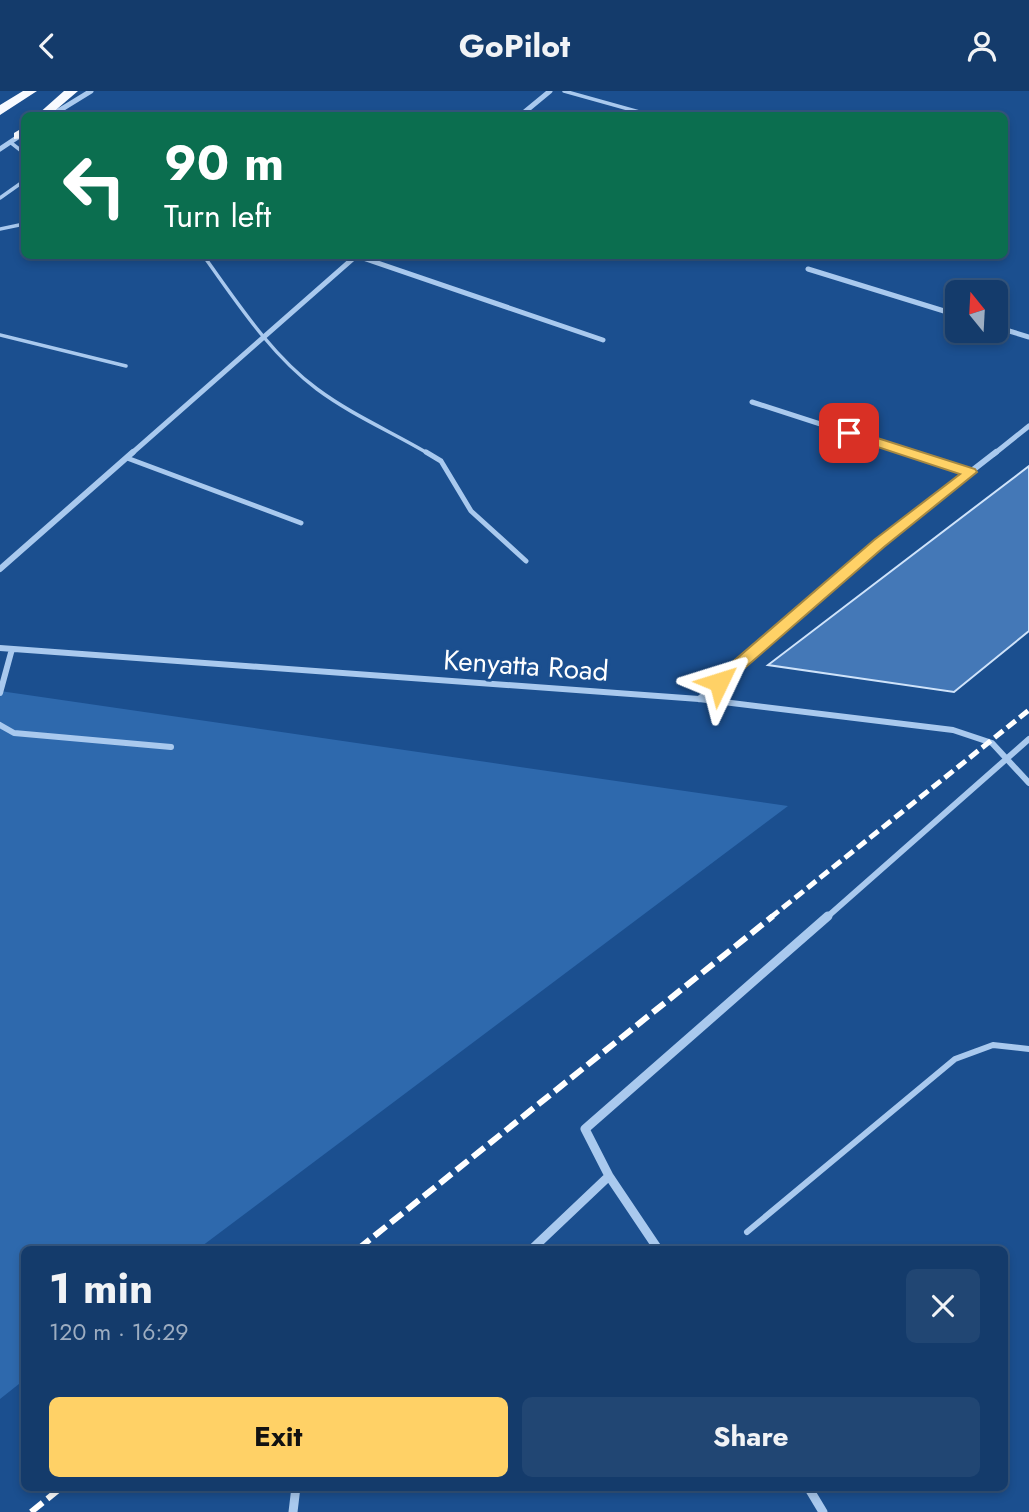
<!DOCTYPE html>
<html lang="en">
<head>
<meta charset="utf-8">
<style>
  :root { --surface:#143b6b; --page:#214673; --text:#f1f3f6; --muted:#9dadc1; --line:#33557e; --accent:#ffd166 }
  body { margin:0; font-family:Jost,sans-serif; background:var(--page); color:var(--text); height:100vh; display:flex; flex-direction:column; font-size:26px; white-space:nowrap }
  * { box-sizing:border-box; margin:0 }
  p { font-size:23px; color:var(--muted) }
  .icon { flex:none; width:38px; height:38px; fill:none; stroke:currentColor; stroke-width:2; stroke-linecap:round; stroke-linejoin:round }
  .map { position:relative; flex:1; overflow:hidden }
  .sheet { position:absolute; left:21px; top:1155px; width:987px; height:245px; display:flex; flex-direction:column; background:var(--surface); border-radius:10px; box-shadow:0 4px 10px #0003,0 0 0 2px var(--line) }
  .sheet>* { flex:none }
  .guide { position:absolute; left:21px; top:21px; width:987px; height:147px; border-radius:10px; box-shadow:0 4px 10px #0003,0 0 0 2px var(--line); background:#0b6e4f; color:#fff; overflow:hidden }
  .needle { width:46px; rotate:342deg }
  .controls { position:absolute; left:945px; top:189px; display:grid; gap:14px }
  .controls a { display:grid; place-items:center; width:63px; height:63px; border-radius:10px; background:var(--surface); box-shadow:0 4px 10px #0003,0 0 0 2px var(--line); font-size:35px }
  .pin { position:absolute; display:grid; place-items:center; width:60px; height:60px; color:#fff; margin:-30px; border-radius:14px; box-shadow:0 4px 10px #0006 }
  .me { position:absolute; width:77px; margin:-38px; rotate:49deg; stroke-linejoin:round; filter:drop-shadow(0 0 5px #0008) }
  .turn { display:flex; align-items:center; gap:24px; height:147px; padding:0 28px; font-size:32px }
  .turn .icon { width:91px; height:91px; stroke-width:2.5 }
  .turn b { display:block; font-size:49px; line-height:60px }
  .round { display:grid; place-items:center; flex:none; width:74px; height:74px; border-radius:10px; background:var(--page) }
  .overview { display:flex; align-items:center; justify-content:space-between; height:119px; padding:0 28px }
  h1 { font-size:42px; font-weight:700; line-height:52px }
  .button { display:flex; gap:14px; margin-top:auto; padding:14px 28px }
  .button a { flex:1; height:80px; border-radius:10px; background:var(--accent); color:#111; font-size:28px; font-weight:700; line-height:80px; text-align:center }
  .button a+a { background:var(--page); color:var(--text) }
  header { display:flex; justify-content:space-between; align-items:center; height:91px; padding:0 28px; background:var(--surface); font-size:32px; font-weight:700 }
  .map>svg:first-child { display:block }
</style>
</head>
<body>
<header><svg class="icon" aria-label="back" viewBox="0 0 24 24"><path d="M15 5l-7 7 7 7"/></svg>GoPilot<svg class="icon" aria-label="person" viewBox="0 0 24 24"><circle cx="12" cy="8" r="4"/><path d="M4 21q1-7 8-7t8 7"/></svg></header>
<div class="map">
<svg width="1029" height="1421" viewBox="0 0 1029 1421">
  <rect width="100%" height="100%" fill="#1b4f8f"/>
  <path fill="#2e69ad" d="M 0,600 L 788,715 L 198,1158 L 24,1158 L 24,1289 L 0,1308 Z"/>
  <path fill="#4478b7" stroke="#cfe3fa" stroke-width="2" d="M 1029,375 L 1029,540 L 954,601 L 768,574 Z"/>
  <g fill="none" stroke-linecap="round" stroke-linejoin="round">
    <path stroke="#a9c9ee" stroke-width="3.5" d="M 564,0 L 650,24
      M 10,51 L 24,62
      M 0,107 L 24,90
      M 0,138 L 24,133
      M 203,164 C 237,211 270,263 317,298 C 352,324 392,341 429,363
      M 0,244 L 126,275"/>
    <path stroke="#a9c9ee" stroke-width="5" d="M 426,361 L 441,370 L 471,420 L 526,470
      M 127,367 L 301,432"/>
    <path stroke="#a9c9ee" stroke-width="6" d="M 747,1141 L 955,968 L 993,954 L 1029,958"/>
    <path stroke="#a9c9ee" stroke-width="5" d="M 52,24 L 91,0
      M 521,24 L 550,0
      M 0,58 L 24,42
      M 357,165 L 603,249
      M 808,178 L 957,224
      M 996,236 L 1029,246
      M 752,311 L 913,363
      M 131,363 L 357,164
      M 994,363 L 1029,335"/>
    <path stroke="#a9c9ee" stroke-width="6" d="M 907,361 L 970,381
      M 0,478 L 133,361
      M 0,557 L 699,608 L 953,639 L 992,652 L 1029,692
      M 0,602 L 12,558
      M 699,608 L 879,452 L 996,361
      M 0,634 L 14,642 L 171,656
      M 826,827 L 1029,648"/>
    <path stroke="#a9c9ee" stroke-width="9" d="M 532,1158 L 609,1085
      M 658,1158 L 609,1085 L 585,1038 L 828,825
      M 808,1396 L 823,1421
      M 293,1421 L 296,1396"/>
    <path fill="#f8faff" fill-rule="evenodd" d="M 23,0 L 37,0 L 0,24 L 0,14 Z
      M 64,0 L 78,0 L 50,24 L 37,24 Z
      M 24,36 L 24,47 L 14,48 L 14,42 Z"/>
    <path stroke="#fff" stroke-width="5" stroke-dasharray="11 5" stroke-linecap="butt" d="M 770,827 L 1029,619"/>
    <path stroke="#fff" stroke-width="6" stroke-dasharray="15 6" stroke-linecap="butt" d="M 358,1158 L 773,825
      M 31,1421 L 62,1396"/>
  </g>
  <path fill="#ffd166" stroke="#a68842" stroke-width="2" d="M 849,338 L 975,378 L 977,381 L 884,456 L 724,595 L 714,595 L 712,591 L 714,587 L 874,449 L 960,383 L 844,345 L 842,342 Z"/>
  <g text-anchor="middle" stroke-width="6" stroke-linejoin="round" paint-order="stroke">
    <g font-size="28" fill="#fff" stroke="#1b4f8f">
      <text transform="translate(526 574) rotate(4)" y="10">Kenyatta Road</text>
    </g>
  </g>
</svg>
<div class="controls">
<a><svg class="needle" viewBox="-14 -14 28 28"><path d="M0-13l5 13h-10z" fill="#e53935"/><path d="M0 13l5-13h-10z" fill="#9dadc1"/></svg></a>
</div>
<div class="pin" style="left:849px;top:342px;background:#d93025"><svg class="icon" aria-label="arrive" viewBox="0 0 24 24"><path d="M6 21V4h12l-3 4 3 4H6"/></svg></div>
<svg class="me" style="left:719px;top:591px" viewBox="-20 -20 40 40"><path d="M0-17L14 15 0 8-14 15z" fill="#ffd166" stroke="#fff" stroke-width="4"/></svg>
<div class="guide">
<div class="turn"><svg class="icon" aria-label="left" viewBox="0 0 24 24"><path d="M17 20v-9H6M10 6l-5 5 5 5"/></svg><div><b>90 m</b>Turn left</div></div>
</div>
<section class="sheet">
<div class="overview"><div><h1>1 min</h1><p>120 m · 16:29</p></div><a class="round"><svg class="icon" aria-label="close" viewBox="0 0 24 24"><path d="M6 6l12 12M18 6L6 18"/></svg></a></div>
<div class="button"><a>Exit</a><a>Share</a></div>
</section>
</div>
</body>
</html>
